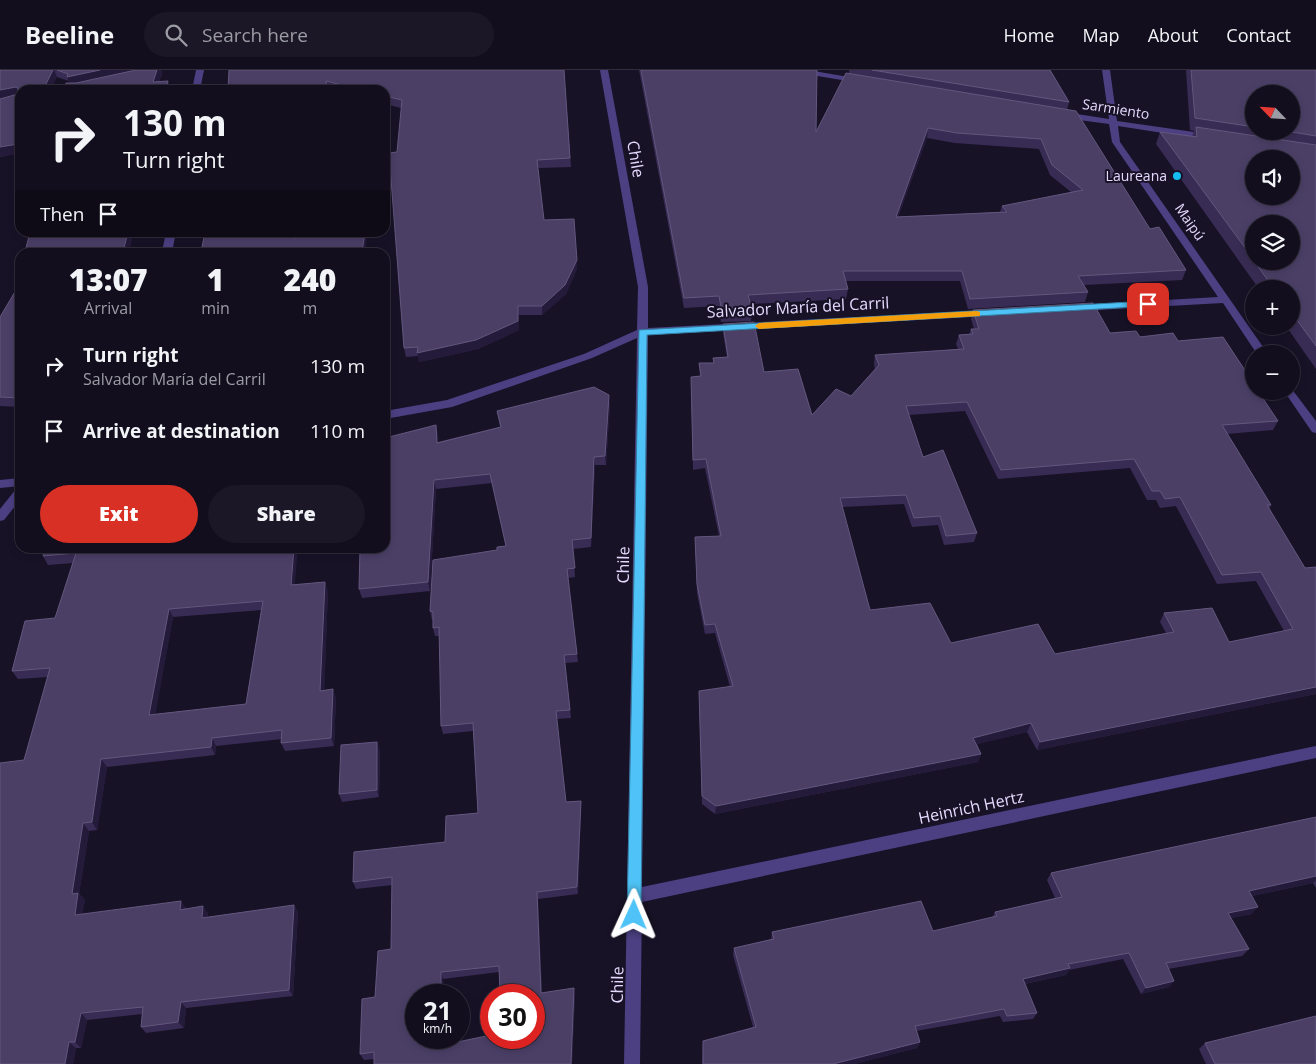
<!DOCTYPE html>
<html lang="en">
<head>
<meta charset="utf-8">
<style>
  :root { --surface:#120e1d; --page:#1b1726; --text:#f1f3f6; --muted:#9c9ca4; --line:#312e3b; --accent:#d93025 }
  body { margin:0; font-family:"Open Sans",sans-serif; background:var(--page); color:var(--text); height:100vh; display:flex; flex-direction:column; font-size:19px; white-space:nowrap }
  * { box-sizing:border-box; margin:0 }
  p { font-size:16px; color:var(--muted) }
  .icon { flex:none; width:28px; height:28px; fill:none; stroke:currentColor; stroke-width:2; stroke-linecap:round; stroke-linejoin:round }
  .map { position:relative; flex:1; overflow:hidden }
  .sheet { position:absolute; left:15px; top:178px; width:375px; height:305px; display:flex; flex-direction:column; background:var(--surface); border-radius:15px; box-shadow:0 2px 8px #0003,0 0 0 1px var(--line) }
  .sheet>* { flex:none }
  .guide { position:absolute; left:15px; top:15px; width:375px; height:152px; border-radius:15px; box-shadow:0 2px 8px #0003,0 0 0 1px var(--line); background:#120e1d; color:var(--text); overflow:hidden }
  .needle { width:32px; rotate:295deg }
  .tools { position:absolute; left:1245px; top:15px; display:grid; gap:10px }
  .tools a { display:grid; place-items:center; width:55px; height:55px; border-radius:50%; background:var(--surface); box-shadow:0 2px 8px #0003,0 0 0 1px var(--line); font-size:25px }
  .speed { position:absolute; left:405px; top:914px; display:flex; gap:10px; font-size:25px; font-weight:700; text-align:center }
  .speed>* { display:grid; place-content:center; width:65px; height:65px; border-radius:50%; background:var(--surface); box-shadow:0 2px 8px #0003,0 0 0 1px var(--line); line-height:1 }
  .speed small { font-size:12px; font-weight:400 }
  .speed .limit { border:8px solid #d22; background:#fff; color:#111 }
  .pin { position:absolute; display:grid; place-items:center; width:42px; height:42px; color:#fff; margin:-21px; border-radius:10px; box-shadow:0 2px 8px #0006 }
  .me { position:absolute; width:55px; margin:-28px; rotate:1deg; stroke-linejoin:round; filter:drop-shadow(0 0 4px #0008) }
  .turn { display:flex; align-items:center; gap:18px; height:105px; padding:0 25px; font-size:22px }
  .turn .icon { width:65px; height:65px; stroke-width:2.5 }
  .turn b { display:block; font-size:35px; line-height:42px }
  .then { display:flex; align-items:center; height:48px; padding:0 25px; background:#0003; gap:10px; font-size:19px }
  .eta { display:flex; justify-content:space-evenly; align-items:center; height:85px; text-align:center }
  .eta b { font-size:30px; font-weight:800; line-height:35px }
  .action { display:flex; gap:10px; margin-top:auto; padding:10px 25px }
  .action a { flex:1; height:58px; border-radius:30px; background:var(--accent); color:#fff; font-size:20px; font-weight:800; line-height:58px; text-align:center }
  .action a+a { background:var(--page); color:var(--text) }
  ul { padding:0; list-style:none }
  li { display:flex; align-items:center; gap:15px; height:65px; padding:0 25px }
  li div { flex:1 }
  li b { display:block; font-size:19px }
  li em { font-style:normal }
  header { display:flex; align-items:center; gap:30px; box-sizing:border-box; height:70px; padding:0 25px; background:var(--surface); border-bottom:1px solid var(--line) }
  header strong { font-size:24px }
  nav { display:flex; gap:28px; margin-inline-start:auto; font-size:18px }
  .search { width:350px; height:45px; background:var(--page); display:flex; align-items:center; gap:12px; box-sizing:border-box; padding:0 18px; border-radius:28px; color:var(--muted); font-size:19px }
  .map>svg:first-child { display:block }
</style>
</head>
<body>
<header>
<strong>Beeline</strong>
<div class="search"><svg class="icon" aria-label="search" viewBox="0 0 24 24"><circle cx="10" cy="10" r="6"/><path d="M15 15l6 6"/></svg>Search here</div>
<nav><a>Home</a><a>Map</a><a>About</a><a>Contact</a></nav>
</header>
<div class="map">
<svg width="1316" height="994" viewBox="0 0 1316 994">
  <rect width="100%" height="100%" fill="#181227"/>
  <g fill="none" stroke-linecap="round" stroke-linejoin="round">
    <path fill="#4c4083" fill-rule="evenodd" d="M 196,0 L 204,0 L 200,20 L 192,20 Z
      M 600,0 L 608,0 L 648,217 L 648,258 L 989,240 L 994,243 L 989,246 L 648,265 L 642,817 L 1316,676 L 1316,688 L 642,832 L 640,994 L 624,994 L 637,268 L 592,288 L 452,337 L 385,349 L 385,341 L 447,330 L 584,284 L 637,260 L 638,217 Z
      M 789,0 L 808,0 L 860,9 L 864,11 L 860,13 L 793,2 Z
      M 1102,0 L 1110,0 L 1117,51 L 1208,64 L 1212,67 L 1208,70 L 1118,56 L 1120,72 L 1268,284 L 1257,284 L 1223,233 L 1078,241 L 1073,238 L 1078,235 L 1218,227 L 1112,72 L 1109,54 L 1064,48 L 1060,45 L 1064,42 L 1109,49 Z
      M 166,162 L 176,162 L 172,182 L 162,182 Z
      M 1291,318 L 1316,351 L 1316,363 L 1312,362 L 1284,321 L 1291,321 Z
      M 20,408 L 20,416 L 0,418 L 0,410 Z
      M 20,418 L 20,430 L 4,450 L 0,451 L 0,439 L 16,419 Z"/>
  </g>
  <path fill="#392c54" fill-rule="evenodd" d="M 0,0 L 161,0 L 162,3 L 159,12 L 171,20 L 70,13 L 69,11 L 57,7 L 20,20 L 20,83 L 0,87 Z
    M 229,0 L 564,0 L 571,97 L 538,98 L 544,150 L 574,149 L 577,199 L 566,224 L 542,245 L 519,245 L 519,260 L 478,279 L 419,292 L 418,286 L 406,287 L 404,278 L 401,38 L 385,34 L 385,20 L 228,20 Z
    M 639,0 L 817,0 L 816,62 L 849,3 L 849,0 L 1050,0 L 1069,32 L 1067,40 L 1150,159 L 1186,200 L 1182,210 L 1084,215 L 1088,222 L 1085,232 L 968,239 L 960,211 L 845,211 L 848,219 L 846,229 L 750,234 L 752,240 L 751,251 L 721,252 L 719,236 L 684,238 ZM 927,68 L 955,73 L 1039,79 L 1050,105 L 1071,122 L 1002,136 L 1000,142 L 898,147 Z
    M 1186,0 L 1316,0 L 1316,299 L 1286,256 L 1291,256 L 1291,219 L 1259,219 L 1156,74 L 1160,62 L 1192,67 L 1194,61 L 1190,60 ZM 1254,24 L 1291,61 L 1254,61 ZM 1254,154 L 1291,191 L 1254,191 Z
    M 20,202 L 20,337 L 0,336 L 0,247 L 16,220 Z
    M 973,240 L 1110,263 L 1178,271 L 1278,351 L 1273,360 L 1227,364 L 1271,435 L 1269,439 L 1305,498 L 1316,497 L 1316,624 L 1037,680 L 1027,662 L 977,674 L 981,684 L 978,692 L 715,744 L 702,734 L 699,621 L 730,617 L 715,563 L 705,564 L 697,523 L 695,467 L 719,466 L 705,398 L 693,400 L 691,307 L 700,306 L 699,293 L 713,293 L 713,288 L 727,287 L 723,263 L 723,254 L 764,302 L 812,345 L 851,326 L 875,299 L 874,294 L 875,285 L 958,279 L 956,274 L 959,265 L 969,264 L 971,259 L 974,259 L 971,249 ZM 965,341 L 998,409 L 1130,398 L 1147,430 L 1156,430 L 1160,438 L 1176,436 L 1217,514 L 1256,511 L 1284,561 L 1229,572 L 1164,543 L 1160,552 L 1166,563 L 1055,584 L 951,573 L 870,540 L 842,437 L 904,434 L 912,457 L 938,455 L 944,475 L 974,472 L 977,463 L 923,387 L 909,345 Z
    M 610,334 L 606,395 L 595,395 L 591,477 L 573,479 L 575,507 L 568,508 L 578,592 L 565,593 L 571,648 L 557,649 L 566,732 L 581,731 L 581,739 L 578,824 L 538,829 L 542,923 L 575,924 L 572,994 L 374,989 L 364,990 L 360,984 L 375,927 L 391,879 L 392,815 L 356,819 L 353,812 L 445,772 L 478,743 L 473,661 L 443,664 L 441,656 L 440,566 L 435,566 L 433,558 L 433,550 L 432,550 L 430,541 L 497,480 L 506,476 L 492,413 L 436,419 L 430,521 L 362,528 L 359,519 L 438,364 L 438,372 L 500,357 L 497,341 ZM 499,902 L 534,968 L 446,974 L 445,968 L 416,925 L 444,925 L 443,909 Z
    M 45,478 L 295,515 L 328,521 L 324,620 L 336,628 L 334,676 L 285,681 L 281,673 L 282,669 L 216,676 L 215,685 L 107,697 L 97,760 L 89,761 L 79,824 L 85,830 L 82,844 L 186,838 L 208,843 L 208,847 L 294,835 L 298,843 L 293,926 L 186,938 L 184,958 L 146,963 L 141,957 L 142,944 L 87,950 L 81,978 L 76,978 L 73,994 L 0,994 L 24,690 L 48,607 L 18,609 L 12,601 L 55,548 L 73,493 L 48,495 L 43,486 ZM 261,540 L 246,634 L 155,644 L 173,547 Z
    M 380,680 L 379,727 L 342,732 L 339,724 Z
    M 1316,747 L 1316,818 L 1313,813 L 1252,826 L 1252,844 L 1231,848 L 1249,879 L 1242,886 L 1168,899 L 1174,911 L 1169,917 L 1141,924 L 1123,889 L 1069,900 L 1066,905 L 1025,914 L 1037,943 L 1033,949 L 1003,952 L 1000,946 L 916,961 L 920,972 L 917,978 L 854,994 L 702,994 L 703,971 L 753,957 L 733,885 L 734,878 L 771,869 L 772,862 L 933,861 L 992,848 L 995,842 L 1055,828 L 1047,810 L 1051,803 Z
    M 1205,973 L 1316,994 L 1206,994 L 1199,979 Z"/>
  <path fill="#241a3a" d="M 53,0 L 54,0 L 57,7 L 51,20 L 43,20 Z
    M 100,0 L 144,0 L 70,15 L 67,7 Z
    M 157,0 L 161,0 L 162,3 L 156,20 L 153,12 Z
    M 168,11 L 171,20 L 166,20 Z
    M 16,17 L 20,25 L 0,29 L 0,20 Z
    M 928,58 L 927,68 L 894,157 L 896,147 Z
    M 20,69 L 20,83 L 0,87 L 0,77 Z
    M 128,162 L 134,162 L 129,182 L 123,182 Z
    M 365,162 L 368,162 L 365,182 L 362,182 Z
    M 577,190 L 577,199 L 566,224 L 542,245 L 542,236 Z
    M 518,236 L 519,245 L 519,260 L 478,279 L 419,292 L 417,283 Z
    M 609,325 L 610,334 L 606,395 L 605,386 Z
    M 436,355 L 438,364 L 439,382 L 437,373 Z
    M 594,387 L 595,395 L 591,477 L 591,468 Z
    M 434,410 L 436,419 L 430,521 L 428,512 Z
    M 294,478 L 298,478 L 294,524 L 291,515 Z
    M 325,512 L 328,521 L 324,629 L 320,621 Z
    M 169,539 L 173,547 L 154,653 L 149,645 Z
    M 1316,617 L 1316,624 L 1037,680 L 1040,672 Z
    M 333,619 L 336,628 L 334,676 L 331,668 Z
    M 1031,653 L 1027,662 L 970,676 L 973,668 Z
    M 212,668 L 216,676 L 215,685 L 211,677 Z
    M 377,672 L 380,680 L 379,727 L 377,720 Z
    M 981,684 L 978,692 L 715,744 L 716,736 Z
    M 101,689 L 107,697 L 97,760 L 92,752 Z
    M 581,731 L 581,739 L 578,824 L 577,817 Z
    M 83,753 L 89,761 L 79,824 L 85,830 L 81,852 L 75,845 L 72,824 Z
    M 1316,806 L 1316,810 L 1313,813 L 1243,828 L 1249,821 Z
    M 537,822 L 538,829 L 542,929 L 541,923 Z
    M 181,831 L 186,838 L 180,840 Z
    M 294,835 L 298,843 L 293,926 L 289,920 Z
    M 203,836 L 208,843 L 207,855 L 202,848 Z
    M 1258,837 L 1252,844 L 1222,850 L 1228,843 Z
    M 1070,898 L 1066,905 L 1019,915 L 1023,909 Z
    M 441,902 L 443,909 L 444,925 L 441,925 Z
    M 1174,911 L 1169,917 L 1141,924 L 1146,918 Z
    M 574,918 L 575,924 L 572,994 L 571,994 Z
    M 181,932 L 186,938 L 184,958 L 178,952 Z
    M 81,943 L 87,950 L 81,978 L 75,972 Z
    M 443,968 L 445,968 L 446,981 L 443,975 Z
    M 69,972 L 76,978 L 73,994 L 65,994 Z
    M 920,972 L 917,978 L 854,994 L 833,994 Z"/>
  <path fill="#4b3f66" stroke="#63577e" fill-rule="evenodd" d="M 0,0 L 53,0 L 43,20 L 20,20 L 20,69 L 18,74 L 0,77 L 0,29 L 18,24 L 18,18 L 16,17 L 0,20 Z
    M 57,0 L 100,0 L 67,7 L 68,4 Z
    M 136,0 L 157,0 L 153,12 L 168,11 L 166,20 L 64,20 L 66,13 L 76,13 Z
    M 229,0 L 564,0 L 570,88 L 537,90 L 544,150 L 574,149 L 577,190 L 565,215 L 542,236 L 518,236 L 518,251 L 476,270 L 417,283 L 418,277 L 404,278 L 389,83 L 397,82 L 402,30 L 385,26 L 385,20 L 361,20 L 326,11 L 327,20 L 228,20 Z
    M 641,0 L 817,0 L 816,62 L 846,3 L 1076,41 L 1150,159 L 1159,157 L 1186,200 L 1078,206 L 1088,222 L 970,229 L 962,201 L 843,201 L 848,219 L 748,225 L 752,240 L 722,242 L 719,226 L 684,228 ZM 928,58 L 957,63 L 1041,69 L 1052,95 L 1083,120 L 1002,136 L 1007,142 L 896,147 Z
    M 872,0 L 1050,0 L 1069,32 Z
    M 1191,0 L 1316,0 L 1316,66 L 1286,61 L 1291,61 L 1291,24 L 1254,24 L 1254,57 L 1195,48 Z
    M 1196,57 L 1316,75 L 1316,276 L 1291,242 L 1291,219 L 1274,219 L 1254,191 L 1291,191 L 1291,154 L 1254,154 L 1254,190 L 1160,62 L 1197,67 ZM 1254,89 L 1291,89 L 1291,126 L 1254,126 Z
    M 30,162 L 128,162 L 123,182 L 25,182 Z
    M 205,162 L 294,162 L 294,168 L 332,162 L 365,162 L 362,182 L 201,182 Z
    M 20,202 L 20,328 L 0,327 L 0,247 L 16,220 Z
    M 1093,233 L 1110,263 L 1136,261 L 1140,267 L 1173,263 L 1178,271 L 1223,267 L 1254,314 L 1254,321 L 1258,321 L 1278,351 L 1222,355 L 1271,435 L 1267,435 L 1305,498 L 1316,497 L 1316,617 L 1040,672 L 1031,653 L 973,668 L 981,684 L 716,736 L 702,726 L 699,621 L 733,616 L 715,554 L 705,555 L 697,514 L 695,467 L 721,466 L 706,389 L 693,390 L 691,307 L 701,306 L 699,293 L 714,293 L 713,288 L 728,287 L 723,254 L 754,252 L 764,302 L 798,299 L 812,345 L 836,319 L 851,326 L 879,295 L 875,285 L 964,279 L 959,265 L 973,264 L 971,259 L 979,259 L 973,240 ZM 967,332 L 1001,400 L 1134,389 L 1152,421 L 1160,421 L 1165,429 L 1180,427 L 1222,505 L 1261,502 L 1293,559 L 1229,572 L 1212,538 L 1164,543 L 1174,562 L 1055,584 L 1038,554 L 951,573 L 930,533 L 870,540 L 840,428 L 906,425 L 914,448 L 940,446 L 946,466 L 977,463 L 943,380 L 923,387 L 906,336 Z
    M 594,317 L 609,325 L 605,386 L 594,387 L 591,468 L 572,470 L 575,498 L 567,499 L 577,584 L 564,585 L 570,640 L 556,641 L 566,732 L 581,731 L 577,817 L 537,822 L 541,923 L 574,918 L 571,994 L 374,994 L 374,982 L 360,984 L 362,929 L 375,927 L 378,881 L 391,879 L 392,807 L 353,812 L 354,782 L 445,772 L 446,746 L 478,743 L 473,653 L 441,656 L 439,557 L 433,558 L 433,542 L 430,541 L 433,490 L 497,480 L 497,477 L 506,476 L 490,404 L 434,410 L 428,512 L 359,519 L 360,478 L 385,478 L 385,368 L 436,355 L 437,373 L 501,357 L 497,341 ZM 499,896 L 500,925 L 534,925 L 534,968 L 491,968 L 491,965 L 443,975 L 443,968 L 416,968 L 416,925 L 441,925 L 441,902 Z
    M 45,478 L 294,478 L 291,515 L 325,512 L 320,621 L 333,619 L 331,668 L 281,673 L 282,660 L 212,668 L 211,677 L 101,689 L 92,752 L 83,753 L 72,824 L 78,823 L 75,845 L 181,831 L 180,840 L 203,836 L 202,848 L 294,835 L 289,920 L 181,932 L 178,952 L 141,957 L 143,937 L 81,943 L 75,972 L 69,972 L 65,994 L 0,994 L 0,693 L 24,690 L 50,598 L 12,601 L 25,551 L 55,548 L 76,483 L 43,486 ZM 263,531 L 246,634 L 149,645 L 169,539 Z
    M 377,672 L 377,720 L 339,724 L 341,675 Z
    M 1316,747 L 1316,806 L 1249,821 L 1258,837 L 1228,843 L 1249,879 L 1166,893 L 1174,911 L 1146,918 L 1129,883 L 1068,894 L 1070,898 L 1023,909 L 1037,943 L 1007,946 L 1004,939 L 915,956 L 920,972 L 833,994 L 703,994 L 703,971 L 756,957 L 734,878 L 774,869 L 772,862 L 921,831 L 933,861 L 997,846 L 995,842 L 1062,827 L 1051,803 Z
    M 1316,946 L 1316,994 L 1215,994 L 1205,973 Z"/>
  <path fill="#4fc3f7" stroke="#337fa1" d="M 1148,231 L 1151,232 L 1151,236 L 647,265 L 641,845 L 639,849 L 634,851 L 629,849 L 627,845 L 639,260 Z"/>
  <path fill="#f59e0b" d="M 977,241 L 980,242 L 980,246 L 759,259 L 755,256 L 759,253 Z"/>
  <circle fill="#14bcef" stroke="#181227" stroke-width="2" cx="1177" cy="106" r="5"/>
  <g text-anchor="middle" stroke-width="4" stroke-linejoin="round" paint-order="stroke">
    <g font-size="14" fill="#e3dafd" stroke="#181227">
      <text transform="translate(1116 39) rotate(9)" y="5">Sarmiento</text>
      <text transform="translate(1190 152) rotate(55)" y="5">Maipú</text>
    </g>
    <g font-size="14" fill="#e3dafd" stroke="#181227" text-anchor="end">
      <text x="1167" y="111">Laureana</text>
    </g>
    <g font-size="16" fill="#e3dafd" stroke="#181227">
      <text transform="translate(636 89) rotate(80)" y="6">Chile</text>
      <text transform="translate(798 237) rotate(-3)" y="6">Salvador María del Carril</text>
      <text transform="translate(623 495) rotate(-89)" y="6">Chile</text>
      <text transform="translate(971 737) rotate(-12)" y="6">Heinrich Hertz</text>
      <text transform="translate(617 915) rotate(-89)" y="6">Chile</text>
    </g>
  </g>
</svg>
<div class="tools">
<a><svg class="needle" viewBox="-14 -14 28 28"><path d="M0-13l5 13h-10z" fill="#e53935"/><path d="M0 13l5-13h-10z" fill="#9c9ca4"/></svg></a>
<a><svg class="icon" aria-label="sound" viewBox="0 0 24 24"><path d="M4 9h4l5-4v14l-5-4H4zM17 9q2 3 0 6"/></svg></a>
<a><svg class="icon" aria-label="layers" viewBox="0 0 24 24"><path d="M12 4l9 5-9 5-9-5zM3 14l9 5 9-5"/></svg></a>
<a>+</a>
<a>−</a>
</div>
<div class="speed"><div>21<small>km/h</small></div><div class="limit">30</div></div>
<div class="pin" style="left:1148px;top:234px;background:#d93025"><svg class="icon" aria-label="arrive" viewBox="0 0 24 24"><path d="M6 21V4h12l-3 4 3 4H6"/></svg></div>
<svg class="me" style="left:634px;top:845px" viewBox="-20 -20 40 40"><path d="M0-17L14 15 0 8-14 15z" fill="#4fc3f7" stroke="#fff" stroke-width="4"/></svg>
<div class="guide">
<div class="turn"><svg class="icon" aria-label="right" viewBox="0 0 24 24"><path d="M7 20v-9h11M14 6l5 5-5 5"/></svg><div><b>130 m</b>Turn right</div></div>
<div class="then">Then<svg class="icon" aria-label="arrive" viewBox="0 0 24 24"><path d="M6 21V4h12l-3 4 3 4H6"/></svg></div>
</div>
<section class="sheet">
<div class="eta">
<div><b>13:07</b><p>Arrival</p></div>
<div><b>1</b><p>min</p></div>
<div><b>240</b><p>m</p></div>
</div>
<ul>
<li><svg class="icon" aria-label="right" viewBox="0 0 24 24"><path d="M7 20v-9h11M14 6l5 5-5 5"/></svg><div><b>Turn right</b><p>Salvador María del Carril</p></div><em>130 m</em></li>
<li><svg class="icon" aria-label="arrive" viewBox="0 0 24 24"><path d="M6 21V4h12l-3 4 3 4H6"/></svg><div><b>Arrive at destination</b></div><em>110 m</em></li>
</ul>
<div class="action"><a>Exit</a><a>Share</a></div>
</section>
</div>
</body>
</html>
